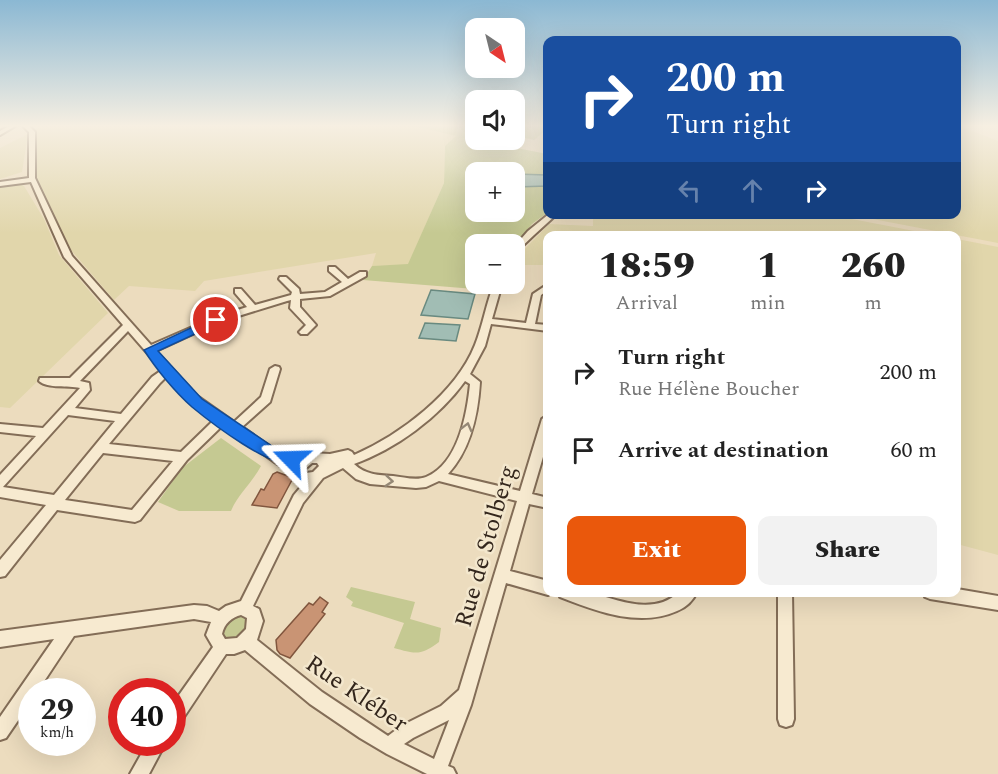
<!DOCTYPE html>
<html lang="en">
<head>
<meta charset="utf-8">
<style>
  :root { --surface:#fff; --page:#f2f2f2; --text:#222; --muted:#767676; --accent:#ea580c }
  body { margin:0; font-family:Spectral,serif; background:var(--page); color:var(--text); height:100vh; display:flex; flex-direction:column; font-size:22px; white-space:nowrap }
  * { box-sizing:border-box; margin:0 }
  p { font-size:20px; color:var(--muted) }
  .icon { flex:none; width:33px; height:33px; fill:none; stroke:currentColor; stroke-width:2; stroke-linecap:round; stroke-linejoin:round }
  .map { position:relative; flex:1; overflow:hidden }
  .drawer { position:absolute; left:543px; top:231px; width:418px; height:366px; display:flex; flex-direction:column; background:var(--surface); border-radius:12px; box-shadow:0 6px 24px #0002 }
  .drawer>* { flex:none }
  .top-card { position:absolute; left:543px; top:36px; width:418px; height:183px; border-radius:12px; box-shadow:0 6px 24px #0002; background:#1a4fa0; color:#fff; overflow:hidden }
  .needle { width:39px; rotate:145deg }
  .tools { position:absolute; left:465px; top:18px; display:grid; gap:12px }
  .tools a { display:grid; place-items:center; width:60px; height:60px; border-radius:12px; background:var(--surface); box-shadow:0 6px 24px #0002; font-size:30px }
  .speed { position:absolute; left:18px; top:678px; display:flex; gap:12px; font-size:30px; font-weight:700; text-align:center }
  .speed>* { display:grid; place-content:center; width:78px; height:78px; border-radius:50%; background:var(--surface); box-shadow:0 6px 24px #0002; line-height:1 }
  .speed small { font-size:15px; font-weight:400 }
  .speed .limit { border:9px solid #d22; background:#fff; color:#111 }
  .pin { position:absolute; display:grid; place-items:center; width:51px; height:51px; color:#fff; margin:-26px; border:3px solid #fff; border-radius:50%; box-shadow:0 2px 6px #0007 }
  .me { position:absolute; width:66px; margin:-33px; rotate:292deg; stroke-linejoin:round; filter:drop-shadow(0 0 4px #0008) }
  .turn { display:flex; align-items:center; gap:21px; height:126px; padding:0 24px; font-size:27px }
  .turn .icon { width:78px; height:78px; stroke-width:2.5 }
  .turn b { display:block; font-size:42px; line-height:51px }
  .lanes { display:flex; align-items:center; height:57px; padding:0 24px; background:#0003; justify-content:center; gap:30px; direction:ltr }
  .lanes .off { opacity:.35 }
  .eta { display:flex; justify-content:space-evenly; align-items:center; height:102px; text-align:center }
  .eta b { font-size:36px; font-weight:800; line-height:42px }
  .button { display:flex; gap:12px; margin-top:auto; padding:12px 24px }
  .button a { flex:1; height:69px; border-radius:12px; background:var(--accent); color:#fff; font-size:24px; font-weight:800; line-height:69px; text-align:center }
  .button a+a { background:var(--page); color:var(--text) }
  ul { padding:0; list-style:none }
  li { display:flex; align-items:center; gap:18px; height:78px; padding:0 24px }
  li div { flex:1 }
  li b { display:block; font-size:22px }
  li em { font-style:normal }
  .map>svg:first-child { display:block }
</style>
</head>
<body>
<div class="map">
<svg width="998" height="774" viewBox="0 0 998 774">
  <rect width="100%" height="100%" fill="#ecdcbe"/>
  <path fill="#e1d6ab" d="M 46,125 L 409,125 L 457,136 L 445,146 L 444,183 L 408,265 L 372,266 L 376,253 L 204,281 L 195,291 L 129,286 L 114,300 L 71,250 L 35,174 L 36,129 Z
    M 957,125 L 998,141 L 998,243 L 852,215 L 957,214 Z
    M 28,134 L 22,172 L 0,179 L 0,148 Z
    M 20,184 L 24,186 L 44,219 L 59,255 L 108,313 L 10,408 L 0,407 L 0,186 Z
    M 593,215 L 831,215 L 935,235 L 548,236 L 547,265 L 515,265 L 520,254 L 549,224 L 593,226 Z
    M 957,239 L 998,247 L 998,555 L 957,544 Z"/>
  <path fill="#c5c992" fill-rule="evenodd" d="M 409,125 L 475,125 L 476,140 L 547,154 L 547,213 L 532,224 L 515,245 L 476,244 L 476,284 L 490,284 L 487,290 L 363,280 L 372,266 L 408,264 L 444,183 L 445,146 L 456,136 ZM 476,172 L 514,172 L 514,212 L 476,212 Z
    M 515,125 L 547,125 L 547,129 L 534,140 L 515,136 Z
    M 221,438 L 261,466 C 252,483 238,494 231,511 L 179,511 L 158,502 L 182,468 Z
    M 351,587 L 415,602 L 410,619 L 441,628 L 439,642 C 420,656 416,654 394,648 L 404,623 L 351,606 L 353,602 L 346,597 Z
    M 237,614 L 247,617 L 247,630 L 237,639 L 227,640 L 222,636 L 222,627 Z"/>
  <path fill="#a1bdb4" stroke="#698a80" stroke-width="1.5" d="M 515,174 L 547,175 L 547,186 L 515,187 Z
    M 431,290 L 475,294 L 468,319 L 421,315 Z
    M 425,323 L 460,325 L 456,341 L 419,338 Z"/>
  <path fill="#c99474" stroke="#81563e" stroke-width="1.5" d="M 277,472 L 293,478 L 277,508 L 252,505 L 261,489 L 264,490 L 273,474 Z
    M 320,597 L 328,603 L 322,612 L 325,614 L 290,658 L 280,654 L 277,650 L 276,640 L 309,603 L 313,605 Z"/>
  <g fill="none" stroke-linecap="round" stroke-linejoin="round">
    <g stroke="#836d57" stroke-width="4">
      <path id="minor" d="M 11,125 L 17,125 L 0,135 L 0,131 Z
        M 22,125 L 28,125 L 35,132 L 35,178 L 72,256 L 151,345 L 213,318 L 247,307 L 235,293 L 235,289 L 241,289 L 255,305 L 291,295 L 292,292 L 279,279 L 280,277 L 286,277 L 299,289 L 300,294 L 325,292 L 342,282 L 329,271 L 329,267 L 335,267 L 348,279 L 360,272 L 366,272 L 366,276 L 330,296 L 300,299 L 300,307 L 316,325 L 307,334 L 301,334 L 299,332 L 306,325 L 290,308 L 291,300 L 287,301 L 219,322 L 156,351 L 197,396 L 234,422 L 261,397 L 270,369 L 275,366 L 279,367 L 280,369 L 270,402 L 242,427 L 295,464 L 306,455 L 310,453 L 330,454 L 348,450 L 352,452 L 354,455 C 400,435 456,393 475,345 C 483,325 486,304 494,284 L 502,284 L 492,319 L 526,323 L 533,294 L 548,284 L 548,290 L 541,295 L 535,324 L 548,325 L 548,331 L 491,324 L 485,346 L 470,374 L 480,382 C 478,415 471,449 448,474 L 520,491 L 542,419 L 548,415 L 548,440 L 532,494 L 548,498 L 548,508 L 529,504 L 510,571 L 548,581 L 548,592 L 553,592 L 548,595 L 506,583 L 471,705 L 448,766 L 453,768 L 456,774 L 427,774 L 387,754 L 360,738 L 310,704 L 245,650 L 234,654 L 226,654 L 178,726 L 172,728 L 172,705 L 213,647 L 206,635 L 211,622 L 194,619 L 74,636 L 37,692 L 32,692 L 32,700 L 6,738 L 0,740 L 0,717 L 54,639 L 0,647 L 0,631 L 194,605 L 207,606 L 219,611 L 226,606 L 241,601 L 294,495 L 304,483 L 223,425 L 187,460 L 140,520 L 135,522 L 57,510 L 5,576 L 0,577 L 0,560 L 46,505 L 0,497 L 0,475 L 36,436 L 0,432 L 0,424 L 43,428 L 80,388 C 68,385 48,389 39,381 L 40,378 L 70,378 L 123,325 L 64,257 L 31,182 L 0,186 L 0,182 L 29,178 L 29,132 ZM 128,331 L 162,370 L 152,377 L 121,414 L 75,408 L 90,390 L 89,383 L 80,381 ZM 167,376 L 189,402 L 214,420 L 181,452 L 109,444 L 160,383 ZM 465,381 L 470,384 C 467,414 458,464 426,477 C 416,481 403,477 393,476 C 378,475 366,475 354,464 C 396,449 439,417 465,381 ZM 68,415 L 115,421 L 54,495 L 3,487 ZM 103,453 L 173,461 L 132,510 L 65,500 ZM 312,463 L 317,463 L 319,466 L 313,472 L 306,473 L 304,470 ZM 343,468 L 356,479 L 370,484 L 416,488 L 426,487 L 439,481 L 517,501 L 459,690 L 441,706 L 401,726 L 388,736 L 322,692 L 257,640 L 263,621 L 259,609 L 253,606 L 303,503 L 323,478 ZM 241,615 L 247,618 L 246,629 L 237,638 L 225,639 L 222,634 C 224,624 232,617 241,615 ZM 449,720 L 434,759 L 404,744 L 413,738 Z
        M 549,214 L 557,214 L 534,235 L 514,254 L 514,247 L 528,231 Z
        M 957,589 L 998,596 L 998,610 L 930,599 L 925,597 L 923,592 L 957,592 Z
        M 558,592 C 568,592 581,591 591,593 C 619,600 654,616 679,592 L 697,592 C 693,601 685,608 677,611 C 639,628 596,611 560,597 Z
        M 778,592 L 792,592 L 794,719 L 792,725 L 786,727 L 780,725 L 778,719 Z
        M 148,742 L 166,742 L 149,774 L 130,774 Z"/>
    </g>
    <use href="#minor" fill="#f7ead0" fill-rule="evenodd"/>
  </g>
  <defs><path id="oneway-chevron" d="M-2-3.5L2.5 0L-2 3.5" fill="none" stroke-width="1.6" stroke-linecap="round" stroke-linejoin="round" transform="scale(1.5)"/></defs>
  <g stroke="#958876">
    <use href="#oneway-chevron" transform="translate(467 427) rotate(-76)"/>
    <use href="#oneway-chevron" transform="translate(389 481) rotate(5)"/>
  </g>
  <linearGradient id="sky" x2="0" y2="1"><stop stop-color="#8bb8d3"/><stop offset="0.54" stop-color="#f6efe2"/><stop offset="1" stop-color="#f6efe2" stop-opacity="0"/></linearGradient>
  <rect width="998" height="233" fill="url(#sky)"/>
  <path fill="#1a73e8" stroke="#114b97" stroke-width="1.5" d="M 216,316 L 222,320 L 221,322 L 158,351 L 202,399 L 278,450 L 296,455 L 298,459 L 296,464 C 274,471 210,422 192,407 C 175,392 156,369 144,350 Z"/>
  <g text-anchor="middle" stroke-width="5" stroke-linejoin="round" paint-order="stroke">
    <g font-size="24" fill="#33261c" stroke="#f3e7cd">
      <text transform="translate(485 546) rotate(-74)" y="8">Rue de Stolberg</text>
      <text transform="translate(357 693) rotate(34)" y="8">Rue Kléber</text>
    </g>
  </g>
</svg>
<div class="tools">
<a><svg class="needle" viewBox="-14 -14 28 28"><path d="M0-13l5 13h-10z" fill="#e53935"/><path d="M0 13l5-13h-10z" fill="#767676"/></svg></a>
<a><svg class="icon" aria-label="sound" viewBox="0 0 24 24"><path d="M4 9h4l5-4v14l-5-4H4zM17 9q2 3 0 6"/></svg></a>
<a>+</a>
<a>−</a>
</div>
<div class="speed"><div>29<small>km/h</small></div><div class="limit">40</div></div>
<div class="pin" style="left:216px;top:320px;background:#d93025"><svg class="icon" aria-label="arrive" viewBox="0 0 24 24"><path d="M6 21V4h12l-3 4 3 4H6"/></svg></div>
<svg class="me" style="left:291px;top:459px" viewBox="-20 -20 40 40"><path d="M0-17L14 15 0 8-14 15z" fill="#1a73e8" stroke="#fff" stroke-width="4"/></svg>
<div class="top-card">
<div class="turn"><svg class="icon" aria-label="right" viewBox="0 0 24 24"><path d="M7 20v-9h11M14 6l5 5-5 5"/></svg><div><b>200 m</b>Turn right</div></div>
<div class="lanes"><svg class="icon off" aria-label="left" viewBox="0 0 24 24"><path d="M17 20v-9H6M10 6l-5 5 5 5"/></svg><svg class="icon off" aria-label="ahead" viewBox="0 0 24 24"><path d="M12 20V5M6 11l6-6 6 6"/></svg><svg class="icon" aria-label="right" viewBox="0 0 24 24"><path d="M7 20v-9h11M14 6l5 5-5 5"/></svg></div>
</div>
<section class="drawer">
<div class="eta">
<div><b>18:59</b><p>Arrival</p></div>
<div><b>1</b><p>min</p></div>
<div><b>260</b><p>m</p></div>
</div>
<ul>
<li><svg class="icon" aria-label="right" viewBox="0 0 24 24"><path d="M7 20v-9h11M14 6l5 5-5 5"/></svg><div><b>Turn right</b><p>Rue Hélène Boucher</p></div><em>200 m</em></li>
<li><svg class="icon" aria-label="arrive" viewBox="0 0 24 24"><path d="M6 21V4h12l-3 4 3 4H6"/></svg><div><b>Arrive at destination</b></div><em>60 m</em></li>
</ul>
<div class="button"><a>Exit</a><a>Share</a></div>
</section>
</div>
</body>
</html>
